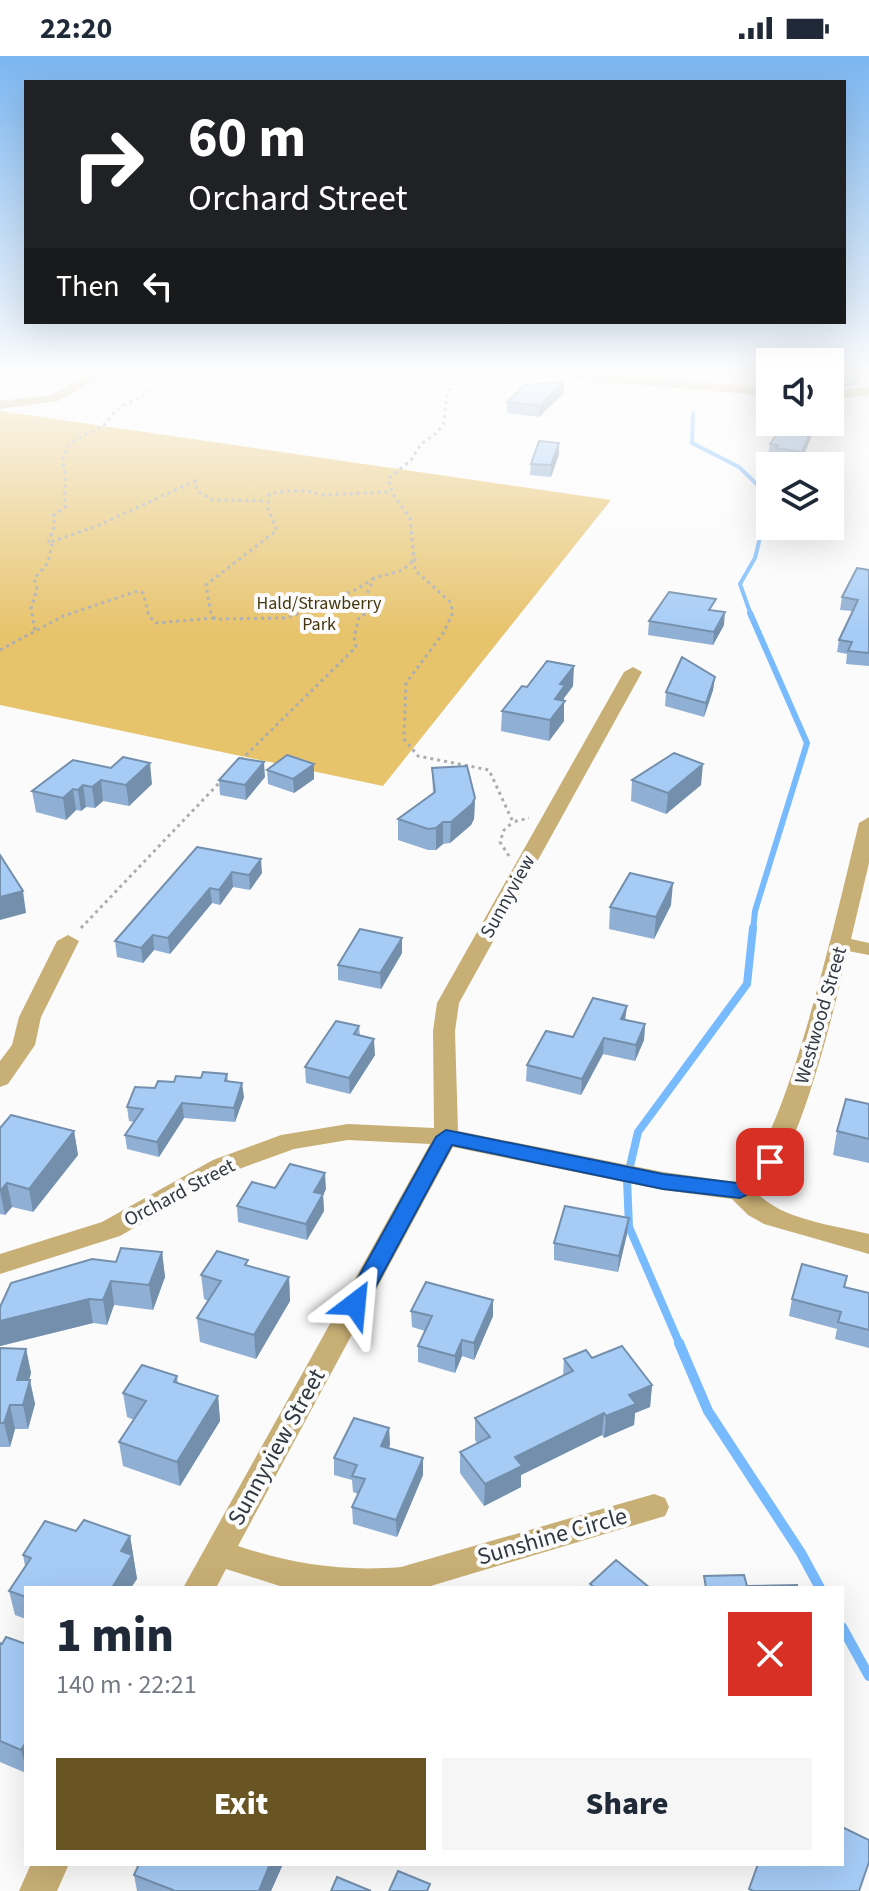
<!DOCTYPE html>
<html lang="en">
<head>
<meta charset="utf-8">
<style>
  :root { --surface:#fff; --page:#f6f6f7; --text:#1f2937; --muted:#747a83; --accent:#695523 }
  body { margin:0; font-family:"Source Sans 3",sans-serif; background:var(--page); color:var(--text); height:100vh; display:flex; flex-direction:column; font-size:30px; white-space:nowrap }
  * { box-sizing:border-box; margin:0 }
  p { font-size:26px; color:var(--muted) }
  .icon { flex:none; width:44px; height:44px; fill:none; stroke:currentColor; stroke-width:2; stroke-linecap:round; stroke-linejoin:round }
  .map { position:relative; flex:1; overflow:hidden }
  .sheet { position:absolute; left:24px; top:1530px; width:820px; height:280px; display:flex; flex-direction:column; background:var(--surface); border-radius:0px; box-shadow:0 8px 32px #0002 }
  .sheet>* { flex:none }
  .hud { position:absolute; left:24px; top:24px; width:822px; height:244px; border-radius:0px; box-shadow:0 8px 32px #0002; background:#202124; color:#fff; overflow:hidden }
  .buttons { position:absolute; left:756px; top:292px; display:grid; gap:16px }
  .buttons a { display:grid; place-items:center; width:88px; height:88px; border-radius:0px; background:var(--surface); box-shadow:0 8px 32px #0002; font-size:40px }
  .pin { position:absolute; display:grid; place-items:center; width:68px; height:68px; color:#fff; margin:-34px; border-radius:16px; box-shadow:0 4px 12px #0006 }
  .me { position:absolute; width:88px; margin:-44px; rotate:29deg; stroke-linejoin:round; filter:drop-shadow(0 0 6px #0008) }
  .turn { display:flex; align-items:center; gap:28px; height:168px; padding:0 32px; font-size:36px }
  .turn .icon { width:104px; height:104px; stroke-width:2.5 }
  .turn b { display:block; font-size:56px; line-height:68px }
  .then { display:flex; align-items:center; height:76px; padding:0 32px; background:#0003; gap:16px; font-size:30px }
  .round { display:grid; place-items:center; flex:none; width:84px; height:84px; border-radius:0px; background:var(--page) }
  .head { display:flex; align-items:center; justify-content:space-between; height:136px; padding:0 32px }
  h1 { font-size:48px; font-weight:800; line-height:60px }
  .button { display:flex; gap:16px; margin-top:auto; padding:16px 32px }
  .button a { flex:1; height:92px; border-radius:0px; background:var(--accent); color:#fff; font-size:32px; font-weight:800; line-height:92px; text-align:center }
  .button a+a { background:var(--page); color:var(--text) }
  .status { display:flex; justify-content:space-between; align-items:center; height:56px; padding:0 40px; background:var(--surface); direction:ltr }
  .status svg { height:22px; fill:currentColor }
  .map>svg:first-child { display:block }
</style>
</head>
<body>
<div class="status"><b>22:20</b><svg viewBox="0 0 49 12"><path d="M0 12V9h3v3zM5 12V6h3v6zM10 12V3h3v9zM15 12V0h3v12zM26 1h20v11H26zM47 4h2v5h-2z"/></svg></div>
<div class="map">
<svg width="869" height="1835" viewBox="0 0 869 1835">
  <rect width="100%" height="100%" fill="#fbfbfb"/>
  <path fill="#e7c36c" d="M 0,355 L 611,444 L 383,730 L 0,649 Z"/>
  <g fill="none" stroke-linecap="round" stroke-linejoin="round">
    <path stroke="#78bafe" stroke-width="4" d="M 693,357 L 692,387 L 739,411 L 770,441 L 755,502 L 740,528 L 751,559"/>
    <path stroke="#78bafe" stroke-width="6" d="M 750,557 L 807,687 L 755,855 L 753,874"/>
    <path stroke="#78bafe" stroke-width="8" d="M 680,1289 L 629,1171 L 627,1123 L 638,1076 L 747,928 L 753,872"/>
    <path stroke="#78bafe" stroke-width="10" d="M 679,1287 L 708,1355 L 801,1497 L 820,1532
      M 842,1571 L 869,1620"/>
    <path stroke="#aaadb1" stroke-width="3" stroke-dasharray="3 4" stroke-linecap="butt" d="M 164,319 C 147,345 135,339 115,356 C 110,360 107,367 102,370 C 80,385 71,377 62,406 C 69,422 62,433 66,450 L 53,460 L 55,469 L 48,487 L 97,470 L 195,425 L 197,435 L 213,444 L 266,445
      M 449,319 L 442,323 L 451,331
      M 481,319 L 456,325 L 447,336 L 444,367 L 437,377 L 421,388 L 411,404 L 388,423 L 392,437 L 410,462 L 415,514 L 450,546 L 453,556 L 444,576 L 406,627 L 404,683 L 418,700 L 489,714 L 513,766 L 529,762
      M 374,522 L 357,533 L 287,562 L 215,563 L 211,558 L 206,529 L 277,474 L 268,453 L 269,438 L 286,435 L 308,435 L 322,439 L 391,436
      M 35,574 L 31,553 L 37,533 L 34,523 L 48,507 L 52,488
      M 0,594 L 63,560 L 138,535 L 143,537 L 149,560 L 156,567 L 214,562
      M 241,704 L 356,591 L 354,581 L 359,561 L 370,556 L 366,540 L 374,522 L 403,514 L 416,502
      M 509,800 L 500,786 L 504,774 L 513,766
      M 81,872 L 221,725"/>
    <path fill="#c8af75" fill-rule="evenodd" d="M 88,319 L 104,319 L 58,345 L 0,353 L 0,345 L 51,339 Z
      M 566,319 L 618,319 L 770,332 L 770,340 L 572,323 Z
      M 869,331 L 869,339 L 830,343 L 830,335 Z
      M 633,611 L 642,616 L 459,947 L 455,975 L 458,1075 L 663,1116 L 736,1126 C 785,1098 843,831 859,767 L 869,761 L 869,807 L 851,883 L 869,887 L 869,899 L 848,895 C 836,944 798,1113 757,1137 C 783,1164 834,1169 869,1178 L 869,1198 L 764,1168 L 748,1159 L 732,1143 L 663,1134 L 453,1091 L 238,1490 C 292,1508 344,1516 401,1511 L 654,1438 L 665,1442 L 669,1451 L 665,1460 L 424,1532 L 286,1532 L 226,1513 L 216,1532 L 183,1532 L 430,1088 L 348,1084 L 294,1093 L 231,1116 L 120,1180 L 0,1218 L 0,1198 L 102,1166 L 213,1104 L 281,1079 L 348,1068 L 434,1072 L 433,975 L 437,947 L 624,616 Z
      M 68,879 L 79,885 L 41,961 L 35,989 L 8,1028 L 0,1031 L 0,1005 L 12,989 L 19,961 L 57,885 Z
      M 31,1808 L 69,1808 L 57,1835 L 19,1835 Z"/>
  </g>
  <path fill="#8fafd4" d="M 830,319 L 860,319 L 859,329 L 830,331 Z
    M 564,337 L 539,361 L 507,357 L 507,346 Z
    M 786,366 L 817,366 L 801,406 L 775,403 L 775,400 L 768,399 L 770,388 Z
    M 559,387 L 559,398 L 551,421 L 530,419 L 531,408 Z
    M 869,514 L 869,610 L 846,608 L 847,598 L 837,596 L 839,584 L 852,555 L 840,554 L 842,541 Z
    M 714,554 L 724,569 L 713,589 L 648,579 L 649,565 Z
    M 715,621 L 713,634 L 704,661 L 665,650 L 666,636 Z
    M 573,630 L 564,642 L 564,665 L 549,685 L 501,675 L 502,655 L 527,631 Z
    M 73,704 L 152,728 L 129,750 L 103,745 L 95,752 L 86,751 L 81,755 L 76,754 L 66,764 L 36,756 L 32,735 Z
    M 314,708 L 314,723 L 294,737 L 268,728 L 267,714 Z
    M 432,712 L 475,742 L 474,763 L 471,769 L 450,787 L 443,788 L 436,794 L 428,794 L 398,784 L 398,763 L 433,738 Z
    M 265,721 L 246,744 L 220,739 L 219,724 Z
    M 632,724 L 701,729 L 666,758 L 631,745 Z
    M 197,791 L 262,817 L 250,834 L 233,831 L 220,849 L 212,847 L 170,898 L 154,894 L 143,907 L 117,901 L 115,885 Z
    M 671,849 L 654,883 L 609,873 L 610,851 Z
    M 402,897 L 381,933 L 338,924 L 338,909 Z
    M 626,964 L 645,968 L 644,984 L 635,1005 L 603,998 L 581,1039 L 526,1025 L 527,1009 L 573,981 Z
    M 359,970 L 360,980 L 375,999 L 350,1038 L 306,1027 L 305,1011 Z
    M 227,1018 L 228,1025 L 244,1041 L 235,1066 L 184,1062 L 159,1101 L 127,1093 L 125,1079 L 134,1066 L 129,1065 L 127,1051 L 155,1032 L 174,1026 Z
    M 869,1048 L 869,1107 L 833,1099 L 837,1075 Z
    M 0,1072 L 74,1075 L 78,1099 L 33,1156 L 12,1151 L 5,1159 L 0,1158 Z
    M 275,1132 L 326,1133 L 323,1139 L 324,1155 L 307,1184 L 238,1166 L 237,1150 Z
    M 629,1162 L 627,1178 L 618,1216 L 554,1204 L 554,1187 Z
    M 162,1196 L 165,1221 L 153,1254 L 114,1249 L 107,1269 L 93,1267 L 0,1290 L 0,1251 L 116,1206 Z
    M 249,1210 L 289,1221 L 290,1245 L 256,1303 L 200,1286 L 197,1262 L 208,1245 L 204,1243 L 201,1219 Z
    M 847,1220 L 845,1231 L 869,1237 L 869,1292 L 835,1283 L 837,1273 L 789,1260 L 792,1243 Z
    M 493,1244 L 493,1260 L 474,1304 L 462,1300 L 455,1317 L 418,1306 L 418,1290 L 425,1275 L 412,1271 L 411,1255 Z
    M 0,1292 L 26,1293 L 31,1317 L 29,1324 L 35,1348 L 28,1373 L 15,1373 L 10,1391 L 0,1391 Z
    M 592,1302 L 652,1329 L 650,1351 L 635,1357 L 634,1369 L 604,1382 L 602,1379 L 521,1419 L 521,1431 L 484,1450 L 460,1417 L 460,1396 L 477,1387 L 475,1384 L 475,1362 L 563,1320 L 564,1303 Z
    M 177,1320 L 178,1327 L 218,1340 L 220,1365 L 180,1430 L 123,1410 L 119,1386 L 134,1364 L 127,1361 L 123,1337 Z
    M 389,1372 L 390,1389 L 388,1392 L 423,1402 L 423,1419 L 397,1481 L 353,1468 L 352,1451 L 358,1438 L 353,1436 L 352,1424 L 334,1419 L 334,1402 Z
    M 76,1475 L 130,1480 L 137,1523 L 26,1532 L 26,1563 L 15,1559 L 9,1535 L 25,1510 L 23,1499 Z
    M 0,1587 L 26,1588 L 26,1717 L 0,1706 Z
    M 139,1808 L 283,1808 L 271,1835 L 137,1835 L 134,1819 Z"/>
  <path fill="#748fac" d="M 564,326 L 564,337 L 539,361 L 540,350 Z
    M 814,366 L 817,366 L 801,406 L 802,396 Z
    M 559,387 L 559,398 L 551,421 L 551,409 Z
    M 725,556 L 724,569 L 713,589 L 714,576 Z
    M 574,610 L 573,630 L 564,642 L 564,665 L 549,685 L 550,664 L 555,643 L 560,628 Z
    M 715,621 L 713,634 L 704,661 L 706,647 Z
    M 264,706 L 265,721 L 246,744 L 245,729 Z
    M 150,707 L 152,728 L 129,750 L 126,729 Z
    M 314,708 L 314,723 L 294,737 L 293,723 Z
    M 703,708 L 701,729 L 666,758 L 668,737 Z
    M 101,724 L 103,745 L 95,752 L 92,731 Z
    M 83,729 L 86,751 L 81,755 L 78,734 Z
    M 73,733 L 76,754 L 66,764 L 63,742 Z
    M 475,742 L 474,763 L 471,769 L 450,787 L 451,766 Z
    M 443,766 L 443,788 L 436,794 L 436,772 Z
    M 261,803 L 262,817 L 250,834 L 249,819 Z
    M 232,816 L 233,831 L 220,849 L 219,834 Z
    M 673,827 L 671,849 L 654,883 L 656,861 Z
    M 210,832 L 212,847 L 170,898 L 168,882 Z
    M 23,835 L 26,857 L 0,864 L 0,841 Z
    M 153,879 L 154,894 L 143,907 L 141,892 Z
    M 402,882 L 402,897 L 381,933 L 380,917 Z
    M 627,950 L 625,965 L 621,963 Z
    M 645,968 L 644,984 L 635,1005 L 636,989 Z
    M 604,982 L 603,998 L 581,1039 L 582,1023 Z
    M 374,983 L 375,999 L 350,1038 L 349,1022 Z
    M 242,1027 L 244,1041 L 235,1066 L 234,1052 Z
    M 182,1047 L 184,1062 L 159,1101 L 157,1086 Z
    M 74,1075 L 78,1099 L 33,1156 L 29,1133 Z
    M 325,1117 L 326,1133 L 323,1139 L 324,1155 L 307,1184 L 306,1168 L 314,1136 Z
    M 7,1127 L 12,1151 L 5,1159 L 0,1135 Z
    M 629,1162 L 627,1178 L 618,1216 L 619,1200 Z
    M 162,1196 L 165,1221 L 153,1254 L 149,1229 Z
    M 289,1221 L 290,1245 L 256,1303 L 254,1279 Z
    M 111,1225 L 114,1249 L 107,1269 L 103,1244 Z
    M 89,1243 L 93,1267 L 0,1290 L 0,1265 Z
    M 493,1244 L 493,1260 L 474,1304 L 474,1287 Z
    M 462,1284 L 462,1300 L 455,1317 L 455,1300 Z
    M 26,1293 L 31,1317 L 22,1348 L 17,1324 Z
    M 30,1324 L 35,1348 L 28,1373 L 23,1349 Z
    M 652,1329 L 650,1351 L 635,1357 L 634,1369 L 604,1382 L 606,1360 L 629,1339 Z
    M 218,1340 L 220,1365 L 180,1430 L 177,1406 Z
    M 10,1349 L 15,1373 L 10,1391 L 4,1367 Z
    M 604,1357 L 602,1379 L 521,1419 L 521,1431 L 484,1450 L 485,1428 L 515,1401 Z
    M 389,1372 L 390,1389 L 382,1407 L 381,1390 Z
    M 423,1402 L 423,1419 L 397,1481 L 396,1464 Z
    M 130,1480 L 137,1523 L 131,1532 L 112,1532 L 121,1495 Z
    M 26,1686 L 26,1712 L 21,1694 Z
    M 270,1808 L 283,1808 L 271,1835 L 259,1835 Z"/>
  <path fill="#a6ccf6" stroke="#748fac" stroke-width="2" d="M 564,326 L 540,350 L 507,346 L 525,329 Z
    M 786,366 L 814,366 L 802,396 L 776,392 L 778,389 L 770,388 Z
    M 539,385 L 559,387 L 551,409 L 531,408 Z
    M 857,512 L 869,514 L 869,597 L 848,595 L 852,586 L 839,584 L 858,544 L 842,541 Z
    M 669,536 L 716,543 L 709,554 L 725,556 L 714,576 L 649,565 Z
    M 682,601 L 715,621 L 706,647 L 666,636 Z
    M 547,605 L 574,610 L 560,628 L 565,629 L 555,643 L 565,645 L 550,664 L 502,655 L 522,630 L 527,631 Z
    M 674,697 L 703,708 L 668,737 L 632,724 Z
    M 287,699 L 314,708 L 293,723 L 267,714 Z
    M 123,701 L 150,707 L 126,729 L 101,724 L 92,731 L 83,729 L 78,734 L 73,733 L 63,742 L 32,735 L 73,704 L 111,712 Z
    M 239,702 L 264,706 L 245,729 L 219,724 Z
    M 467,710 L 475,742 L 472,748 L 451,766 L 443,766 L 436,772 L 428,773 L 398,763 L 435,736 L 432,712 Z
    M 197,791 L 261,803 L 249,819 L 232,816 L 219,834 L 210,832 L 168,882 L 153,879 L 141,892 L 115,885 Z
    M 0,799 L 23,835 L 0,841 Z
    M 630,817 L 673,827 L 656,861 L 610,851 Z
    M 360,873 L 402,882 L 380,917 L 338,909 Z
    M 593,942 L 627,950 L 621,963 L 645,968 L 636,989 L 604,982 L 582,1023 L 527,1009 L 546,975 L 573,981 Z
    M 336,965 L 359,970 L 354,978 L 374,983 L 349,1022 L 305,1011 Z
    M 203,1016 L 227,1018 L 225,1025 L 242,1027 L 234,1052 L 182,1047 L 157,1086 L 125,1079 L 143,1053 L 127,1051 L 135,1031 L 155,1032 L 158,1025 L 174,1026 L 176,1020 L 201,1022 Z
    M 846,1043 L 869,1048 L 869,1083 L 837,1075 Z
    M 11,1059 L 74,1075 L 29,1133 L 7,1127 L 0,1135 L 0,1072 Z
    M 290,1108 L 325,1117 L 314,1136 L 323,1138 L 306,1168 L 237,1150 L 252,1126 L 275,1132 Z
    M 565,1150 L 629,1162 L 619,1200 L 554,1187 Z
    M 121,1192 L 162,1196 L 149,1229 L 111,1225 L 103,1244 L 89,1243 L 0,1265 L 0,1251 L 11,1227 L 92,1203 L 116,1206 Z
    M 217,1195 L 248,1204 L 245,1209 L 289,1221 L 254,1279 L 197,1262 L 221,1225 L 201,1219 Z
    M 802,1208 L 847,1220 L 844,1231 L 869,1237 L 869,1274 L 838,1266 L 841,1256 L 792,1243 Z
    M 426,1226 L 493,1244 L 474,1287 L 462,1284 L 455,1300 L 418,1290 L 432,1260 L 411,1255 Z
    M 622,1290 L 652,1329 L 629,1339 L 636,1348 L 606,1360 L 604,1357 L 515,1401 L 522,1410 L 485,1428 L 460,1396 L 490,1381 L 475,1362 L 573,1315 L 564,1303 L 586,1294 L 592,1302 Z
    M 0,1292 L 26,1293 L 17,1324 L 30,1324 L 23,1349 L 10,1349 L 4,1367 L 0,1367 Z
    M 142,1309 L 177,1320 L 174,1326 L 218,1340 L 177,1406 L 119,1386 L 146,1345 L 123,1337 Z
    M 354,1362 L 389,1372 L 381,1390 L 423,1402 L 396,1464 L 352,1451 L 365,1423 L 352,1420 L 357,1409 L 334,1402 Z
    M 84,1464 L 130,1480 L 121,1495 L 132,1499 L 112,1532 L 26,1532 L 26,1541 L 9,1535 L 31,1502 L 23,1499 L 45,1465 L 76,1475 Z
    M 616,1504 L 650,1532 L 595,1532 L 590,1528 Z
    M 744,1519 L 747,1530 L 797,1529 L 797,1532 L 706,1532 L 704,1520 Z
    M 6,1581 L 26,1588 L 26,1686 L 21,1694 L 0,1685 L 0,1587 L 2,1588 Z
    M 842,1771 L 869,1784 L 869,1806 L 859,1835 L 753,1835 L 749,1833 L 758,1808 L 842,1808 Z
    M 139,1808 L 270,1808 L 259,1835 L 173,1835 L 173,1834 L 134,1819 Z
    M 398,1815 L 430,1828 L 427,1835 L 389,1835 Z
    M 337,1821 L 371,1835 L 331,1835 Z"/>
  <linearGradient id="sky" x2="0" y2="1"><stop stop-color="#7bb6f1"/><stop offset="0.55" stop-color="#fdfdfd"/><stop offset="1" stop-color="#fdfdfd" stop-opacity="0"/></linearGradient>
  <rect width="869" height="576" fill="url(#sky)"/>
  <path fill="#1a73e8" stroke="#114b97" stroke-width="2" d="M 446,1074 L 663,1118 L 737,1127 C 751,1118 758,1095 777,1101 L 780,1106 L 761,1132 L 740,1142 L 663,1133 L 452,1089 L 363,1254 L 355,1256 L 347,1254 L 343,1248 L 347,1242 L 436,1081 Z"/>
  <g text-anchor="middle" stroke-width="8" stroke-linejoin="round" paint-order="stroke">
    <g font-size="18" fill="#45360d" stroke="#fbfbfb">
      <text x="319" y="553">Hald/Strawberry<tspan x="319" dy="21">Park</tspan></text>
    </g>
    <g font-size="20" fill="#303841" stroke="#fbfbfb">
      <text transform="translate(507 840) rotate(-61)" y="7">Sunnyview</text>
      <text transform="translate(820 959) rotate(-74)" y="7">Westwood Street</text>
      <text transform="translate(179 1136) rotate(-28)" y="7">Orchard Street</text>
    </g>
    <g font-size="24" fill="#303841" stroke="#fbfbfb">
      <text transform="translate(276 1391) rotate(-61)" y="8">Sunnyview Street</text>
      <text transform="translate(552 1480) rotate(-16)" y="8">Sunshine Circle</text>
    </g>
  </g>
</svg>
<div class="buttons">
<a><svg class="icon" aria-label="sound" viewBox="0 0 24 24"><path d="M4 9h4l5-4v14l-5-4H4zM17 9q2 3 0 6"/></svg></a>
<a><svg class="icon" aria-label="layers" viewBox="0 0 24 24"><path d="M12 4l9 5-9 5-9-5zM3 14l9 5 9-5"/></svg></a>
</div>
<div class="pin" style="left:770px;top:1106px;background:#d93025"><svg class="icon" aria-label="arrive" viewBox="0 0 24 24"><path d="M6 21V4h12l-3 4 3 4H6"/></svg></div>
<svg class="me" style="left:355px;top:1248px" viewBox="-20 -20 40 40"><path d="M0-17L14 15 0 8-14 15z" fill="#1a73e8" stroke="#fff" stroke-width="4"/></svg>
<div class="hud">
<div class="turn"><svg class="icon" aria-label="right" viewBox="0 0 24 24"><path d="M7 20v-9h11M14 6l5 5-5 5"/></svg><div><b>60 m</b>Orchard Street</div></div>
<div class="then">Then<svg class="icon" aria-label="left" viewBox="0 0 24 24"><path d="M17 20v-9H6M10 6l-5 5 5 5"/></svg></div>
</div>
<section class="sheet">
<div class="head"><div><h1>1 min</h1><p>140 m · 22:21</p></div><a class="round" style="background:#d93025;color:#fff"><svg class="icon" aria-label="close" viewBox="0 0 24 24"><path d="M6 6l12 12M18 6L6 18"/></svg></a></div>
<div class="button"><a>Exit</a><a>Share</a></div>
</section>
</div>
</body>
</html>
